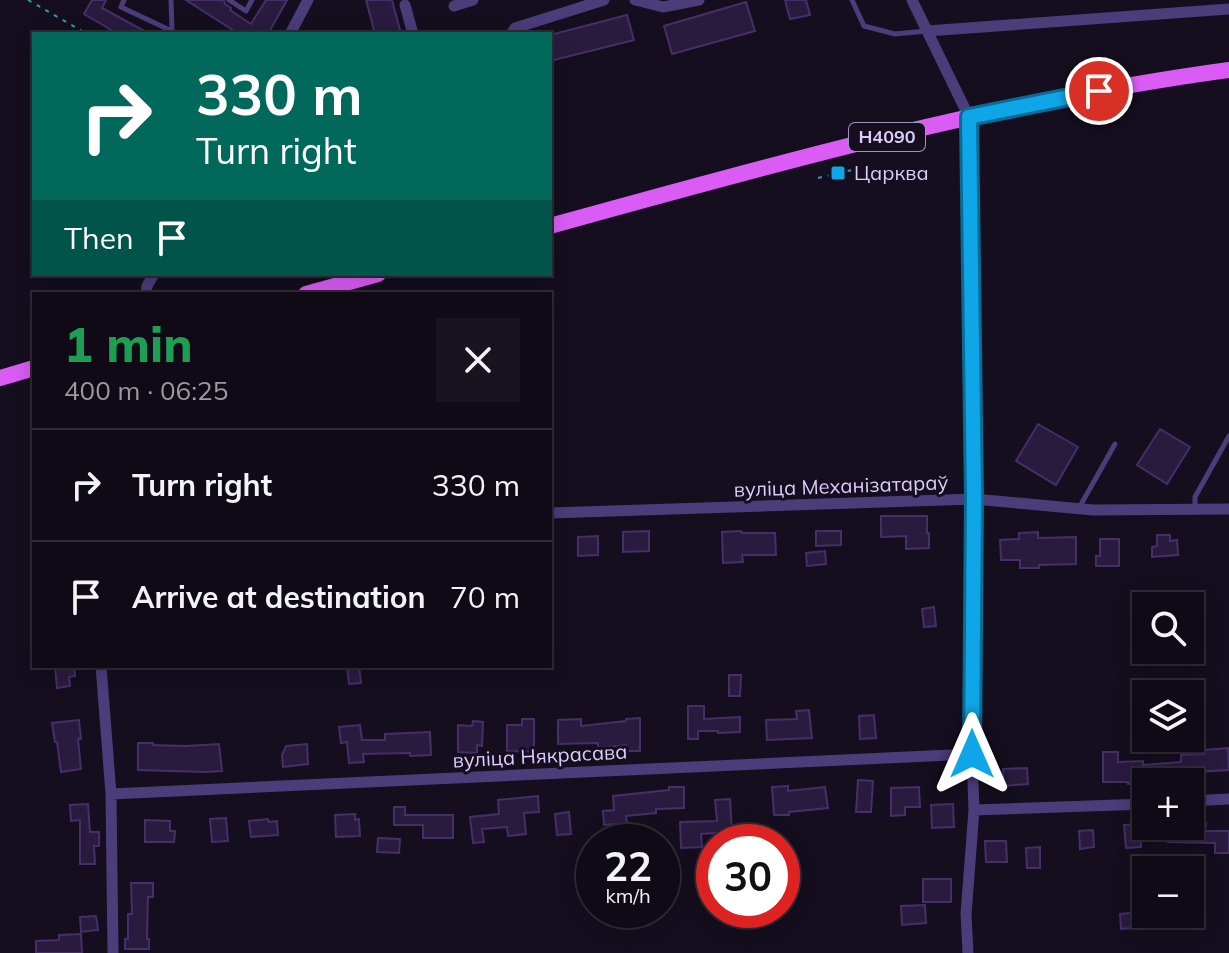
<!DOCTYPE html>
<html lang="en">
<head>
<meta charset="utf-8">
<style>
  :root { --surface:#0f0a16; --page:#18131f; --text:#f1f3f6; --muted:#9b9aa1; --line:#2f2b35 }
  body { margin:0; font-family:Mulish,sans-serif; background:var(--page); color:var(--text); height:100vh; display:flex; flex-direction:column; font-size:30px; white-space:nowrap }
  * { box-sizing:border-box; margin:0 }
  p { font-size:26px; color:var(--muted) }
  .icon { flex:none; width:44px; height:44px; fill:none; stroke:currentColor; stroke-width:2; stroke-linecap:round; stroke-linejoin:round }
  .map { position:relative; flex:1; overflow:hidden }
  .panel { position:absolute; left:32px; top:292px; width:520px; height:376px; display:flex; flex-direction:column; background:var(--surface); border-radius:0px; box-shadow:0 4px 20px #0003,0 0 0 2px var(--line) }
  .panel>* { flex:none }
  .banner { position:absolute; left:32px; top:32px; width:520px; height:244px; border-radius:0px; box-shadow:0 4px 20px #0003,0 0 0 2px var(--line); background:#00695c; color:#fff; overflow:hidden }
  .tools { position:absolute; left:1132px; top:592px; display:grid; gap:16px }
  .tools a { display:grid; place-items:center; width:72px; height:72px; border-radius:0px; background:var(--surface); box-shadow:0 4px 20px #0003,0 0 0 2px var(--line); font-size:40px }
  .speed { position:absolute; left:576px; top:824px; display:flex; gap:16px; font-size:40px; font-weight:700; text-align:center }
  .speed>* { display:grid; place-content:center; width:104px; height:104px; border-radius:50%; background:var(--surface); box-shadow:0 4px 20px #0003,0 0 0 2px var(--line); line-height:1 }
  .speed small { font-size:20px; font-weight:400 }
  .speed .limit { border:12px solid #d22; background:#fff; color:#111 }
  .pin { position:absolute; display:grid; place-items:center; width:68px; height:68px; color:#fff; margin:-34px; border:4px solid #fff; border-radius:50%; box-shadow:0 2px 8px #0007 }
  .me { position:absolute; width:88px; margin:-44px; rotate:0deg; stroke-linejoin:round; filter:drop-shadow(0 0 6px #0008) }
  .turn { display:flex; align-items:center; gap:28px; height:168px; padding:0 32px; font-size:36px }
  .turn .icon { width:104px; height:104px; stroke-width:2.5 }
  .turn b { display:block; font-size:56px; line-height:68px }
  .then { display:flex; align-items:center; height:76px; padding:0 32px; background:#0003; gap:16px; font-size:30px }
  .round { display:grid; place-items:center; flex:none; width:84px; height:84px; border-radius:0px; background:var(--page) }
  .head { display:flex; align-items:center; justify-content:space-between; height:136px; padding:0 32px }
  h1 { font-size:48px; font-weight:800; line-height:60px; color:#1e9e55 }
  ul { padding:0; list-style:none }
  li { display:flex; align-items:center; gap:24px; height:112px; padding:0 32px; border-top:2px solid var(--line) }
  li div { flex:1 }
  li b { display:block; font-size:30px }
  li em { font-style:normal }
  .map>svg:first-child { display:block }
</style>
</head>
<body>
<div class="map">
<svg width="1229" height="953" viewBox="0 0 1229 953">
  <rect width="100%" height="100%" fill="#140e1e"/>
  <path fill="#291b3e" stroke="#462e68" stroke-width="2" d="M 92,0 L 106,0 L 102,8 L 150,34 L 118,34 L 84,14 Z
    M 186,0 L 224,0 L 225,4 L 231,8 L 230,10 L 251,24 L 266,0 L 287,0 L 268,34 L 239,34 Z
    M 366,0 L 392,0 L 401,34 L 375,34 Z
    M 785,0 L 806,0 L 810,15 L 790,19 Z
    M 746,2 L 755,31 L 672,54 L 664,26 Z
    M 627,15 L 634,40 L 550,61 L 550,35 Z
    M 1038,424 L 1078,447 L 1056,485 L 1016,461 Z
    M 1160,429 L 1190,447 L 1167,484 L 1137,465 Z
    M 881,516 L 927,516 L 927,533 L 929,533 L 929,548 L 906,549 L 906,536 L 881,537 Z
    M 649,531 L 649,551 L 623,552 L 623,532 Z
    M 741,531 L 742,533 L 775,533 L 776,555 L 742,555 L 743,562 L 723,563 L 722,532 Z
    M 816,531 L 841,531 L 841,545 L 816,546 Z
    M 1038,532 L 1038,538 L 1076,537 L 1076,564 L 1039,565 L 1039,568 L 1020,568 L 1020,560 L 1001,560 L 1000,540 L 1019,539 L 1019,533 Z
    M 1157,535 L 1170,535 L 1170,541 L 1177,540 L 1178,555 L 1152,557 L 1152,547 L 1157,546 Z
    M 598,536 L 598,555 L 578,556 L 578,537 Z
    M 1100,539 L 1119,539 L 1119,566 L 1096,566 L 1096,556 L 1100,556 Z
    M 825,551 L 826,564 L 807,566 L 806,553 Z
    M 934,607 L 936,626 L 924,627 L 922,609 Z
    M 55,666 L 74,666 L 75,676 L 69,677 L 70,686 L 57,688 Z
    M 347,666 L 359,666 L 361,683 L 349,684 Z
    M 729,675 L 741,675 L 740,696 L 729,696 Z
    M 688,706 L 704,706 L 704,719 L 740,717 L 740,732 L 718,733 L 718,731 L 698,731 L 698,739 L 688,739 Z
    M 809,710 L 812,738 L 767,740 L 766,720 L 797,719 L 796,711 Z
    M 874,715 L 876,738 L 860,739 L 859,716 Z
    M 640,718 L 640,751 L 626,751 L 626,745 L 598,748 L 598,743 L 558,744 L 558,720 L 581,719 L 581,726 L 626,721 L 626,719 Z
    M 522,719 L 534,719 L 534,752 L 507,751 L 507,725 L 522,725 Z
    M 79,720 L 81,739 L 78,739 L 81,769 L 61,772 L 57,742 L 55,742 L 52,723 Z
    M 473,721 L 483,722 L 482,746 L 477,745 L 477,753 L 458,752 L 458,725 L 472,726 Z
    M 360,725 L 362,740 L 385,740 L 385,734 L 430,732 L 431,755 L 410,756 L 410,753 L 363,754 L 364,762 L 349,763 L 347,742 L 341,743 L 339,727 Z
    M 138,743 L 153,743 L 153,745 L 186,746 L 219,744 L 222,771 L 205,772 L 138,770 Z
    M 307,744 L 308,764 L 283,767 L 282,755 L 286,746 Z
    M 1228,748 L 1229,770 L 1196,772 L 1196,778 L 1168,782 L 1128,784 L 1128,782 L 1103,782 L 1103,752 L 1118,752 L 1118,762 L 1143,761 L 1143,765 L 1181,762 L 1181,755 L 1204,754 L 1204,750 Z
    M 1027,768 L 1028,784 L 1004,786 L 1003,769 Z
    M 858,780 L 873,781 L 871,812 L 856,812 Z
    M 788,786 L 788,791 L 825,787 L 828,808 L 789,812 L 789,815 L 774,815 L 772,787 Z
    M 669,787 L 684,787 L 684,808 L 656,809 L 656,813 L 626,816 L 627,823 L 604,825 L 603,811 L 614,810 L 613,796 L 669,790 Z
    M 919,787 L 920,807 L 905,807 L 905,815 L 891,816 L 891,788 Z
    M 538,796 L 539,812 L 524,813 L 526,834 L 508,836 L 507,827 L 482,829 L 484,842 L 473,843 L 470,817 L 499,814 L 498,800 Z
    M 730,799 L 732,832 L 701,834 L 702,847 L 681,848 L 680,822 L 717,821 L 715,800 Z
    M 88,804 L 90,832 L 99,832 L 99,846 L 94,846 L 95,864 L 80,864 L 80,820 L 71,821 L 70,805 Z
    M 953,804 L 954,827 L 932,828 L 931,805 Z
    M 394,807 L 405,807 L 405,815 L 453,815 L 453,838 L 423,838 L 423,825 L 394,825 Z
    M 569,812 L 571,834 L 557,835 L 555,814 Z
    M 355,814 L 355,820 L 359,819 L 360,836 L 336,837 L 335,815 Z
    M 226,818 L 228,841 L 212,842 L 210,819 Z
    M 268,819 L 269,822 L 277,821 L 278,835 L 251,837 L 249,821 Z
    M 145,820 L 170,821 L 170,831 L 175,831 L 174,842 L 145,842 Z
    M 1190,823 L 1206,823 L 1205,831 L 1229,831 L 1229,853 L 1215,853 L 1215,843 L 1168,842 L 1167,826 L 1190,826 Z
    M 1139,824 L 1141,847 L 1126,848 L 1124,825 Z
    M 1093,830 L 1094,847 L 1080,849 L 1079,831 Z
    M 378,838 L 400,839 L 399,853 L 377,852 Z
    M 985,841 L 1006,841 L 1007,862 L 986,862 Z
    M 1040,847 L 1040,868 L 1027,868 L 1026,848 Z
    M 923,879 L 951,879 L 951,902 L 923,902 Z
    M 131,883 L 153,883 L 153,897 L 148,897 L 147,939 L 149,939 L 149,949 L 125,949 L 125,939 L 128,939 L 128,914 L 132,914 Z
    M 925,905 L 926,923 L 902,925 L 901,906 Z
    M 1140,912 L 1141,927 L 1121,929 L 1120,914 Z
    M 96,916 L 98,930 L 81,932 L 80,917 Z
    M 81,934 L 82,953 L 36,953 L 36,941 L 59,940 L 59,935 Z"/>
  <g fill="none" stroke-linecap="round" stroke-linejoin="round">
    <path stroke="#3599a9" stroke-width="2" stroke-dasharray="4 6" stroke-linecap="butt" d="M 28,0 L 87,34
      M 818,178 L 856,169"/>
    <path stroke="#4b3c7a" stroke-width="5" d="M 124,0 L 121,7 L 178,34
      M 171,0 L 172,30
      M 229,0 L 246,11 L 252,0
      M 852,0 L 864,26 L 895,34 L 926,31
      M 1079,508 L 1115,444
      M 1195,508 L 1195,497 L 1229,436"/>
    <path stroke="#4b3c7a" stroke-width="11" d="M 635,0 L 663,7 L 699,0
      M 912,0 L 969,117 L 974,499 L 972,754 L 974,810 L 966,914 L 968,953
      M 405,5 L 413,34
      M 454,6 L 473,0
      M 927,31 L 1229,9
      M 290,34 L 308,0
      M 511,34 L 515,28 L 604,0
      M 146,294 L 147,286 L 154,274
      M 550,513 L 974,499 L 1093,510 L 1229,509
      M 101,666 L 111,794 L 113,953
      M 111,794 L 972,754
      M 1190,801 L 1229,799
      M 974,810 L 1146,804"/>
    <path stroke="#da5cf4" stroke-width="16" d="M 550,226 C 773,164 999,101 1229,70
      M 306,294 L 378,274
      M 0,378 L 34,368"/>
  </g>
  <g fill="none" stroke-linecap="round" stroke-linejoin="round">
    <g stroke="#0a6c96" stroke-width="20">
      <path id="route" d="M 972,754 L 974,499 L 969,117 L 1099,91"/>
    </g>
    <use href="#route" stroke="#0fa6e7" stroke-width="14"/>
  </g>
  <rect fill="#0fa6e7" stroke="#140e1e" stroke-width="3" x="830" y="165" width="16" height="16" rx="4"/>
  <g text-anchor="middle" stroke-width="6" stroke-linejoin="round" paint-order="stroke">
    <rect fill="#140e1e" stroke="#a094b9" stroke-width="2" x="849" y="123" width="76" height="28" rx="6"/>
    <g font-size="18" font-weight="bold" fill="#dccefc">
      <text x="887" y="143">Н4090</text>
    </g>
    <g font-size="20" fill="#dccefc" stroke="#140e1e" text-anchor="start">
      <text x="854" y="180">Царква</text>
    </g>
    <g font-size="20" fill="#dccefc" stroke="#140e1e">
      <text transform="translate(841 486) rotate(-2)" y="7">вуліца Механізатараў</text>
      <text transform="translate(540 756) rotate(-3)" y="7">вуліца Някрасава</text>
    </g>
  </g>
</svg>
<div class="tools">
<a><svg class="icon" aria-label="search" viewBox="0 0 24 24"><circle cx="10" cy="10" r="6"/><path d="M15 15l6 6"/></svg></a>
<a><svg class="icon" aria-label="layers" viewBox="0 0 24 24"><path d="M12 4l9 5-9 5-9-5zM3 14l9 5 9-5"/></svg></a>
<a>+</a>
<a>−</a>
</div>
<div class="speed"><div>22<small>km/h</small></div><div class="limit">30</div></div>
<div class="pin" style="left:1099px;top:91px;background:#d93025"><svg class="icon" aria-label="arrive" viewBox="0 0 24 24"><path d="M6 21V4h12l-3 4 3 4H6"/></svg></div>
<svg class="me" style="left:972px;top:754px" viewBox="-20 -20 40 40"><path d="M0-17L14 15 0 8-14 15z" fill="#0fa6e7" stroke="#fff" stroke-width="4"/></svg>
<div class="banner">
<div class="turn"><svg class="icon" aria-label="right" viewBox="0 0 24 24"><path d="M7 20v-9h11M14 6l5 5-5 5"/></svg><div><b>330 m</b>Turn right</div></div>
<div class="then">Then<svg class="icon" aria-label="arrive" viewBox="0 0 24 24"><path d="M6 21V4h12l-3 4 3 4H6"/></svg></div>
</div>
<section class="panel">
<div class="head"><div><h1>1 min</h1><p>400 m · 06:25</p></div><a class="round"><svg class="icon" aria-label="close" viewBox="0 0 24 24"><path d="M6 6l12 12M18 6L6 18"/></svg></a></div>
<ul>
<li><svg class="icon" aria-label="right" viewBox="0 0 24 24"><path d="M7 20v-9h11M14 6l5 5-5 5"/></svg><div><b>Turn right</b></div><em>330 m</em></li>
<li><svg class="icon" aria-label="arrive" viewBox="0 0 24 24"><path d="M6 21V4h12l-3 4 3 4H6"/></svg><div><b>Arrive at destination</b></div><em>70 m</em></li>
</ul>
</section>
</div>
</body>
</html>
